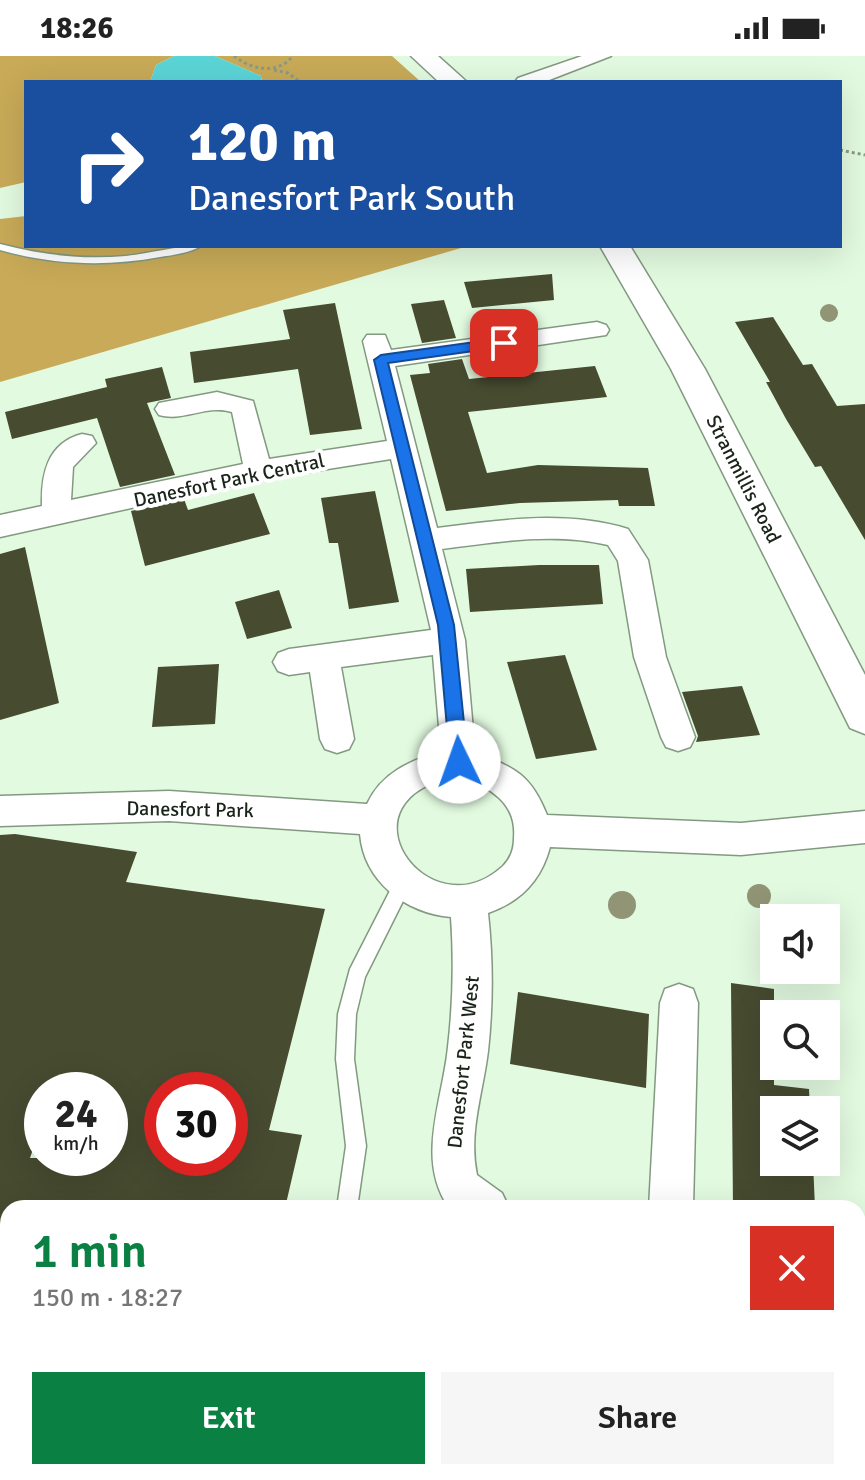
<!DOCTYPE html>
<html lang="en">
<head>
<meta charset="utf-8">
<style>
  :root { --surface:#fff; --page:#f6f6f6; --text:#222; --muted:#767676; --accent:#0b8043 }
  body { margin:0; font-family:Signika,sans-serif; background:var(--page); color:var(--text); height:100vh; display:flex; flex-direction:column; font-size:30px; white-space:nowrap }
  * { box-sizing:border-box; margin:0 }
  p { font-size:26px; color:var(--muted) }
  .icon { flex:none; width:44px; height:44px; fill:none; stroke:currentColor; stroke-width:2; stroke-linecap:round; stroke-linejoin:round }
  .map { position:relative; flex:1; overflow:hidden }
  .side { position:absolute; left:0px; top:1144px; width:866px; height:280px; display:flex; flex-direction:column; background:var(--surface); border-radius:24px 24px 0 0; box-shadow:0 8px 32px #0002 }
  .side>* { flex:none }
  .guide { position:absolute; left:24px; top:24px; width:818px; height:168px; border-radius:0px; box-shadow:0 8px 32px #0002; background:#1a4fa0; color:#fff; overflow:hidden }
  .controls { position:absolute; left:760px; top:848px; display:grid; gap:16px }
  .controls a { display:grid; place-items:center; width:80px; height:80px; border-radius:0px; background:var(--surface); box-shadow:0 8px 32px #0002; font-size:40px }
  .speed { position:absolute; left:24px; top:1016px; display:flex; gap:16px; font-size:40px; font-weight:700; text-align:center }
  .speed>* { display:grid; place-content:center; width:104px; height:104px; border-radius:50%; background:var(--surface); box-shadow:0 8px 32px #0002; line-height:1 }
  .speed small { font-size:20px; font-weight:400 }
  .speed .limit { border:12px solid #d22; background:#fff; color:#111 }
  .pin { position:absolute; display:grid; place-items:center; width:68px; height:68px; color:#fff; margin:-34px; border-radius:16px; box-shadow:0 4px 12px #0006 }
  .me { position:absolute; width:88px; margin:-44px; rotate:357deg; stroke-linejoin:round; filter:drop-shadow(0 0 6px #0008) }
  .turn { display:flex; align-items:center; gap:28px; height:168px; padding:0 32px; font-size:36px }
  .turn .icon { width:104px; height:104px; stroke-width:2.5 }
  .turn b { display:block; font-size:56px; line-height:68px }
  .round { display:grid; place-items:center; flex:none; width:84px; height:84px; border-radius:0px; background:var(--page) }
  .head { display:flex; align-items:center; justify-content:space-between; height:136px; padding:0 32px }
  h1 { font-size:48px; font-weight:600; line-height:60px; color:var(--accent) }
  .primary-button { display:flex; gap:16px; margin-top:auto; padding:16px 32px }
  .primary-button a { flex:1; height:92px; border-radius:0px; background:var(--accent); color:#fff; font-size:32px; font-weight:600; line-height:92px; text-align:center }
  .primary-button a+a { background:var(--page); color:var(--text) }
  .status { display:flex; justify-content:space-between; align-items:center; height:56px; padding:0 40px; background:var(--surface); direction:ltr }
  .status svg { height:22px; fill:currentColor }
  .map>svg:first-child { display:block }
</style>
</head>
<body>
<div class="status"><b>18:26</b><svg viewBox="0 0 49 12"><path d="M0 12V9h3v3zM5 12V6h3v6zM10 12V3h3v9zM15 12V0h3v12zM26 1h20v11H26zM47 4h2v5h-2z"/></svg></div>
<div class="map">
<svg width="865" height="1424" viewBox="0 0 865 1424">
  <rect width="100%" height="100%" fill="#e2fae0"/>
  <path fill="#c8aa58" d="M 0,0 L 174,0 L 156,9 L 150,26 L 26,26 L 26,126 L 0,132 Z
    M 215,0 L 392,0 L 421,26 L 262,26 L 261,20 Z
    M 26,160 L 26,190 L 468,190 L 0,326 L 0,163 Z"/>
  <path fill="#5bd4d6" d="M 174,0 L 215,0 L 261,20 L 262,26 L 150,26 L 156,9 Z"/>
  <path fill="#474b30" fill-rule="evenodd" d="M 552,218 L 554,244 L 472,252 L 464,226 Z
    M 444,244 L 456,282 L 422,287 L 411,248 Z
    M 335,247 L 362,373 L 310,379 L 298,313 L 194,327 L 190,296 L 290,283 L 283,254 Z
    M 773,261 L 803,309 L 812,308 L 837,350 L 865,348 L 865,484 L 821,410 L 815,411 L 786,363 L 766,326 L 770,326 L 735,266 Z
    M 462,303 L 469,323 L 595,310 L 607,341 L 468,356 L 487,417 L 538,409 L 648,412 L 655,450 L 619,450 L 618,444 L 520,447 L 446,455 L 410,319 L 430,317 L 428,308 Z
    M 162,311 L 171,342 L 147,347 L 175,419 L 120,431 L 97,362 L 12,383 L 5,356 L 107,331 L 105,323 Z
    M 375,435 L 399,546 L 349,553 L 338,487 L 329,487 L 321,442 Z
    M 254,437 L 270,478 L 145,510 L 131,455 L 184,443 L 188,454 Z
    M 25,491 L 59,647 L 0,664 L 0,498 Z
    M 539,509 L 599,509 L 603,548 L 470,556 L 466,513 Z
    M 279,534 L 292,572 L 247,583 L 235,546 Z
    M 565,599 L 597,694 L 536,703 L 507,606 Z
    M 219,608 L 215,668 L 152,671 L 158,611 Z
    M 742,630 L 760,679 L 696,686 L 698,680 L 682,636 Z
    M 15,778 L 137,796 L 126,826 L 325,853 L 269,1074 L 302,1079 L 285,1152 L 8,1152 L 4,1175 L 0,1174 L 0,779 ZM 42,1034 L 110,1034 L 110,1102 L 30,1102 L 42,1067 ZM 162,1034 L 230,1034 L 230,1102 L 162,1102 Z
    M 731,927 L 774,933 L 774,1029 L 809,1033 L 810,1054 L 774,1054 L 774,1106 L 813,1106 L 815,1152 L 733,1152 Z
    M 518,936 L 649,958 L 646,1032 L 510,1008 Z"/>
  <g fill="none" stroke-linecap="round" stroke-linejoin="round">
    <g stroke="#839981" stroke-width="3">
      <path id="lane" d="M 0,188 C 42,199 83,204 126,200 C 151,197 176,190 201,190 C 190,197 173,199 160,201 C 106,211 53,209 0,194 Z
        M 403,819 L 409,821 L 412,827 L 365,921 L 356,958 L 354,1003 L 366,1090 L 357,1152 L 337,1152 L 346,1090 L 336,1003 L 338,958 L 350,913 L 397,821 Z
        M 246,1416 L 268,1416 L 267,1424 L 243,1424 Z"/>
    </g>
    <g stroke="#839981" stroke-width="3">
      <path id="street" d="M 582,0 L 611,0 L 544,26 L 515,26 L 518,22 Z
        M 597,266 L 606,269 L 609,274 L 606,279 L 395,310 L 437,472 C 500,464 566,454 628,473 L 648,504 L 666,601 L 695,681 L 690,691 L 678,695 L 666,691 L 661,681 L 634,601 L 618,505 L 608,489 C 554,476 496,486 442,493 L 465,584 L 475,697 C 515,711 531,719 547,759 L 741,767 L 865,755 L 865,787 L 741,799 L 550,791 C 541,825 520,846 488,857 C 493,903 493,950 488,995 C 483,1037 468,1077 477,1119 L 502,1137 L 509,1152 L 449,1152 C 415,1103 443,1044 448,991 C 453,948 454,904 451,861 C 406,857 364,826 360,778 L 169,765 L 0,770 L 0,740 L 169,735 L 367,748 C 382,716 410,705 441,695 L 433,599 L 341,611 L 354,683 L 349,693 L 337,697 L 325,693 L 320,683 L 310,616 L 289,619 L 278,615 L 273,606 L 278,597 L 289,593 L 431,574 L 391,403 L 258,424 L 0,481 L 0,459 L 42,450 C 41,419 47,387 82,378 L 92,380 L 96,387 L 73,411 L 71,444 L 243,408 L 232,356 C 207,348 183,366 159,359 L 155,353 L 159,347 L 217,336 L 253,345 L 269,403 L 387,385 L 363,285 L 367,279 L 385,279 L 391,294 ZM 459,720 C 489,731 517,746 514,782 C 514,793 511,802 503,810 C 428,879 331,742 459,720 Z
        M 679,928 L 693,933 L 698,947 L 693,1152 L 649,1152 L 660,947 L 665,933 Z
        M 858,1195 L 865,1196 L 865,1240 L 858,1239 Z
        M 633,1416 L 681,1416 L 681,1424 L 633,1424 Z"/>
    </g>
    <g stroke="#839981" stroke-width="3">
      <path id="secondary" d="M 411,0 L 438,0 L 467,26 L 439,26 Z
        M 600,190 L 630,190 L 705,313 L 865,619 L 865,678 L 850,672 L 671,313 Z"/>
    </g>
    <path stroke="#899a87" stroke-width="3" stroke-dasharray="3 3" stroke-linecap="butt" d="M 234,0 C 252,14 277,19 293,0
      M 274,14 L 288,17 L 300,26
      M 840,94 L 865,99"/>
    <use href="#lane" fill="#fff" fill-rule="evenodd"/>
    <use href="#street" fill="#fff" fill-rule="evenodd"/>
    <use href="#secondary" fill="#fff" fill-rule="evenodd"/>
  </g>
  <g fill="#919475">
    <circle cx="829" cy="257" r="9"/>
    <circle cx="759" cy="840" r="12"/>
    <circle cx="622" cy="849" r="14"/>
  </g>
  <path fill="#1a73e8" stroke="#114b97" stroke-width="2" d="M 504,282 L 511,287 L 509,290 L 388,307 L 454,569 L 468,706 L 459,714 L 450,706 L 438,569 L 374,304 L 381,299 Z"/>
  <g text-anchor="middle" stroke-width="8" stroke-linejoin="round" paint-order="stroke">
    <g font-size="20" fill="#1b241a" stroke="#fff">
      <text transform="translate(744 423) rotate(63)" y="7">Stranmillis Road</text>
      <text transform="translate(229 424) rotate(-12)" y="7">Danesfort Park Central</text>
      <text transform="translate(190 753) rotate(1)" y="7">Danesfort Park</text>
      <text transform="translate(463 1006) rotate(-84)" y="7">Danesfort Park West</text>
    </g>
  </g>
</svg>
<div class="controls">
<a><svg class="icon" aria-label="sound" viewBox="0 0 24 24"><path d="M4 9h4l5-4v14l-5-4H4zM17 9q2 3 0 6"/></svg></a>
<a><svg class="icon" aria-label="search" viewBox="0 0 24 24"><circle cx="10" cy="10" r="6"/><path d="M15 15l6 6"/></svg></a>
<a><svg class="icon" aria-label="layers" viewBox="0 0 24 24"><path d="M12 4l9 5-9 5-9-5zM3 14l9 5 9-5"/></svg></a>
</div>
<div class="speed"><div>24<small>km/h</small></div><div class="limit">30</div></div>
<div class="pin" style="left:504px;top:287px;background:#d93025"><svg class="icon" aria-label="arrive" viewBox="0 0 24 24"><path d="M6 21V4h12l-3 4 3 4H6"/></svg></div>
<svg class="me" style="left:459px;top:706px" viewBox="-20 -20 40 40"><circle r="19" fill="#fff"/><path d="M0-13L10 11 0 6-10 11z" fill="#1a73e8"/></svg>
<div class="guide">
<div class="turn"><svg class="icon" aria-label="right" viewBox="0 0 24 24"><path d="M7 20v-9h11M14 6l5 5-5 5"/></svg><div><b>120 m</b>Danesfort Park South</div></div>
</div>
<section class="side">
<div class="head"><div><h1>1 min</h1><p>150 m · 18:27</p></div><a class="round" style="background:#d93025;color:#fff"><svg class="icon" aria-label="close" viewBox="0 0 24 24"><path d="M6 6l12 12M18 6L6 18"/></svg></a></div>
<div class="primary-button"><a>Exit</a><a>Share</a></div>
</section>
</div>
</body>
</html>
